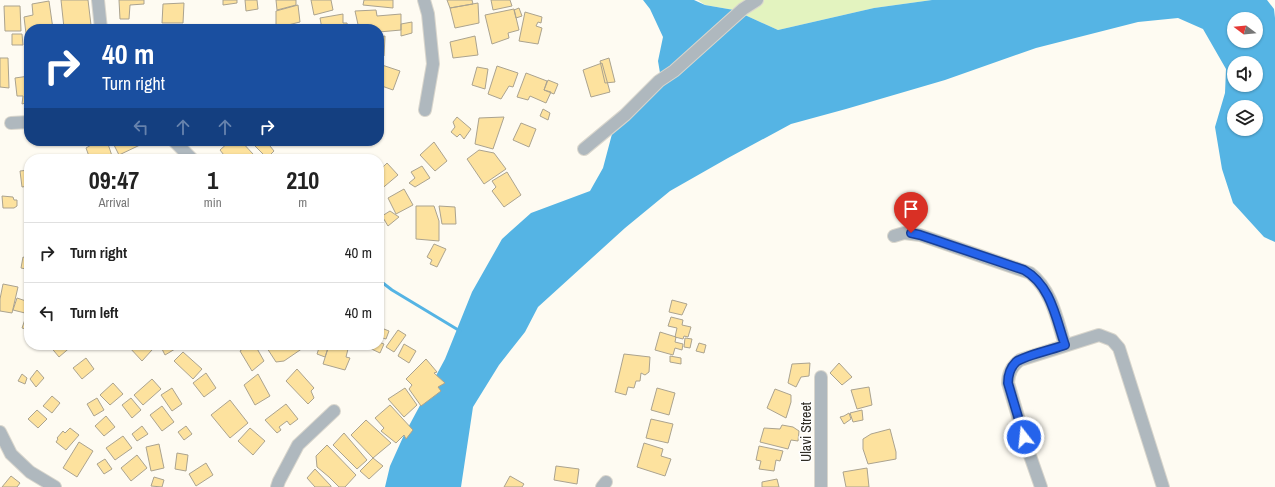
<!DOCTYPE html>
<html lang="en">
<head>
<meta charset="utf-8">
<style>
  :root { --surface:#fff; --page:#f6f6f6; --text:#222; --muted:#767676; --line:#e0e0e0 }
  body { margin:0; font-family:"Archivo Narrow",sans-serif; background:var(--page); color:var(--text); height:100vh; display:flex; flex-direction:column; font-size:15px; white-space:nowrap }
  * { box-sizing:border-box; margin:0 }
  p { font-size:13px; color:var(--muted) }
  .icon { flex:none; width:22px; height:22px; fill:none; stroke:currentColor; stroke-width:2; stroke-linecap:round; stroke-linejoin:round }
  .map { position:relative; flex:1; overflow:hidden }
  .panel { position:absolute; left:24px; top:154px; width:360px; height:196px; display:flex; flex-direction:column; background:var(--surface); border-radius:16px; box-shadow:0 1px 3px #0004 }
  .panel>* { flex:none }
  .hud { position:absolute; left:24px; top:24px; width:360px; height:122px; border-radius:16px; box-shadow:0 1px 3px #0004; background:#1a4fa0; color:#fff; overflow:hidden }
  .needle { width:26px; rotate:286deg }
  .fabs { position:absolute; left:1227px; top:12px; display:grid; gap:8px }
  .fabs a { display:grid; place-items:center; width:36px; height:36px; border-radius:50%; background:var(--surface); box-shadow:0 1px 3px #0004; font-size:20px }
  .pin { position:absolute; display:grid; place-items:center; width:34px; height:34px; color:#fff; margin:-41px -17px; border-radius:50% 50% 50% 0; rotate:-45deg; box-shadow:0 0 4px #0007 }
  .pin .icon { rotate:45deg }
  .me { position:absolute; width:44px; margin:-22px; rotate:344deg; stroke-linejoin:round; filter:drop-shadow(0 0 3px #0008) }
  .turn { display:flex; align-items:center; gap:14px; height:84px; padding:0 12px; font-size:18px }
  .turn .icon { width:52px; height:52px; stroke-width:2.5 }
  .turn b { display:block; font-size:28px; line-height:34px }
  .lanes { display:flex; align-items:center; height:38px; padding:0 12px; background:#0003; justify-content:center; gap:20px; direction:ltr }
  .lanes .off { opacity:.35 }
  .eta { display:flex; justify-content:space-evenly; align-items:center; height:68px; text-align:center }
  .eta b { font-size:24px; font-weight:700; line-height:28px }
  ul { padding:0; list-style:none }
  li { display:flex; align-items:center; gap:12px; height:60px; padding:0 12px; border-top:1px solid var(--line) }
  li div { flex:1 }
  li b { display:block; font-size:15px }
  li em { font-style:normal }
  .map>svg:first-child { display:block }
</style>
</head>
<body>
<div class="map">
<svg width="1275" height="487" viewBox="0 0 1275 487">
  <rect width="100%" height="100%" fill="#fefbf2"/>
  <path fill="#e3f3bf" d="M 698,0 L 932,0 L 874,8 L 778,30 L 734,10 L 705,5 Z"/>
  <path fill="#55b4e4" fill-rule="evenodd" d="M 643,0 L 694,0 L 705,5 L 734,10 L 778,30 L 874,8 L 932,0 L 1267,0 L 1274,9 L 1275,18 L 1275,242 L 1264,237 L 1233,203 L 1222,169 L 1215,127 L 1225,93 L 1226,69 L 1203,29 L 1178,18 L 1138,22 L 1036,48 L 945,80 L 846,109 L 791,124 L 728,158 L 670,191 L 625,228 L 538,307 L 525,332 L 499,365 L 473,407 L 461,487 L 385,487 L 390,466 L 404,435 L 445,359 L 472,292 L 502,239 L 531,213 L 590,191 L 603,168 L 612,134 L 661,79 L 658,61 L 663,37 L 650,9 ZM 1234,19 L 1256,19 L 1256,41 L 1234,41 ZM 1234,63 L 1256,63 L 1256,85 L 1234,85 ZM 1234,107 L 1256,107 L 1256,129 L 1234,129 Z"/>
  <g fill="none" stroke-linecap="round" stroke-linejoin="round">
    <path stroke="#55b4e4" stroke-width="3" d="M 379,280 L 392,290 L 460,331"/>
  </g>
  <path fill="#fde29e" stroke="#aba38f" d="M 61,0 L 88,0 L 91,25 L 64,28 Z
    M 119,0 L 144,0 L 144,4 L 130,5 L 129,19 L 120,19 Z
    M 223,0 L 237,0 L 237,3 L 223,5 Z
    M 245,0 L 257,0 L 258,9 L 246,11 Z
    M 276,0 L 296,0 L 296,5 L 277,10 Z
    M 311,0 L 331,0 L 333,10 L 314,15 Z
    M 364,0 L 393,0 L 393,8 L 363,5 Z
    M 447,0 L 472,0 L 473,4 L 450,8 Z
    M 491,0 L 510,0 L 512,6 L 493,10 Z
    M 49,1 L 53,29 L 29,29 L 28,50 L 24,17 L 33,15 L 32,4 Z
    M 184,3 L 183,23 L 162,23 L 163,4 Z
    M 478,3 L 479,23 L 455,28 L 450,8 Z
    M 298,5 L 300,22 L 276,28 L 276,11 Z
    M 4,6 L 20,6 L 21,31 L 5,31 Z
    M 519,8 L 522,16 L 516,18 L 514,10 Z
    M 514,9 L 519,30 L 508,33 L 509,38 L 492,44 L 485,15 Z
    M 376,10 L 377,16 L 401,14 L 401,30 L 379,32 L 379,29 L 359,29 L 355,11 Z
    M 525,12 L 542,17 L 541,23 L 538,22 L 536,26 L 542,28 L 538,44 L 519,41 Z
    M 343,14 L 343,23 L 347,23 L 348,29 L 322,29 L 320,18 Z
    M 412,22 L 412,33 L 401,36 L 401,24 Z
    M 12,34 L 22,34 L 23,45 L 12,45 Z
    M 385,36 L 384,56 L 379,56 L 379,37 Z
    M 475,36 L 478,55 L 453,58 L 450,42 Z
    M 0,58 L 8,58 L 9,88 L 0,87 Z
    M 609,58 L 615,82 L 605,83 L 600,61 Z
    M 602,63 L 610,92 L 591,97 L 583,70 Z
    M 379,64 L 400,71 L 393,90 L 379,85 Z
    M 497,66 L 518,73 L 513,87 L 509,86 L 501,99 L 488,94 Z
    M 477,67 L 488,69 L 485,89 L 472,85 Z
    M 526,73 L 547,81 L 544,90 L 551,92 L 546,103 L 530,96 L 528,100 L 517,97 Z
    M 29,76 L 29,102 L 22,104 L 23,96 L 17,96 L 15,78 Z
    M 548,80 L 558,84 L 554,94 L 544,90 Z
    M 543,109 L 550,113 L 548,120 L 540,116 Z
    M 457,117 L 471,129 L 464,139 L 460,134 L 457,137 L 451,132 L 455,127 L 453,122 Z
    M 504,117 L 493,149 L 475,144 L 479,118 Z
    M 521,123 L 536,129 L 529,147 L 513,140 Z
    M 98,141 L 107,141 L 113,159 L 90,159 L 86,148 Z
    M 112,141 L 137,141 L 140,145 L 119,155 Z
    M 230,141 L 241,141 L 253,154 L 249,159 L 227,159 L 220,150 Z
    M 256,141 L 266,141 L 274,151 L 267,158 L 253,144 Z
    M 434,142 L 447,161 L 435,171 L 420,155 Z
    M 479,150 L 494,153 L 506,169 L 484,184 L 467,159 Z
    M 387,163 L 398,175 L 379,191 L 379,171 Z
    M 422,166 L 430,178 L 415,187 L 409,183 L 415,178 L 411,172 Z
    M 29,170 L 29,189 L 28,186 L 22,187 L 20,171 Z
    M 507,172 L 521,195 L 504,207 L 492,191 L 496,187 L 492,181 Z
    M 404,189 L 413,205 L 396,214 L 388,198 Z
    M 2,196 L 13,197 L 14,200 L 17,200 L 17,206 L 14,208 L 3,208 Z
    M 416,206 L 434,206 L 439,221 L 439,241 L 416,239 Z
    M 439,206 L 455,207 L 456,224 L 442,224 Z
    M 390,211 L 399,217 L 388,226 L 382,216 Z
    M 434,244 L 446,249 L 437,267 L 430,264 L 432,260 L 427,257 Z
    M 23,257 L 29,259 L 29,274 L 25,273 L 26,269 L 21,268 Z
    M 3,284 L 18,287 L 12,313 L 0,311 L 0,299 Z
    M 17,298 L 29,302 L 25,313 L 13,310 Z
    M 672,300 L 687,304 L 682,315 L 669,312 Z
    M 29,308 L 29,330 L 22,328 Z
    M 671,317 L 683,320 L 682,325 L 691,327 L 688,337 L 684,336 L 683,339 L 675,337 L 677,328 L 668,326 Z
    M 379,327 L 389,331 L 386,339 L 379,337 Z
    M 398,330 L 406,335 L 394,352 L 386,347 Z
    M 660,332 L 676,337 L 675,342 L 683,344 L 682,350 L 675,348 L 673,355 L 655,350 Z
    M 685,338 L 692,339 L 690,348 L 684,347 Z
    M 379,342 L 384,344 L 380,353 L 365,346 L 379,345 Z
    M 699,343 L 706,345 L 704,353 L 696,351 Z
    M 404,344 L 416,351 L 409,363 L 398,356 Z
    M 49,345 L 73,345 L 59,357 Z
    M 132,345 L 152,345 L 150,348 L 152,350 L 142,361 L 129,347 Z
    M 160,345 L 180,345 L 180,346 L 165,355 Z
    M 248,345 L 255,345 L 264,361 L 252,371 L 240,351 Z
    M 265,345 L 302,345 L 303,348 L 284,361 L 276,362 Z
    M 320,345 L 329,345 L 325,357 L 317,354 Z
    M 329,345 L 349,345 L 346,357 L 350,358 L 345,370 L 323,364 Z
    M 183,352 L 202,369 L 193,379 L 174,361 Z
    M 624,354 L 650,357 L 649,372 L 645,375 L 641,373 L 640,381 L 636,381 L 634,388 L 628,387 L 626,395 L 615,392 Z
    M 670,356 L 681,358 L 681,364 L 670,362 Z
    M 86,358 L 94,369 L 82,379 L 73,368 Z
    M 426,359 L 437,372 L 434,373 L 445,383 L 438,387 L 441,391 L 421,406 L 409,389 L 412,385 L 406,379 Z
    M 810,363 L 809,376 L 801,377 L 796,387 L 788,383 L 792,364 Z
    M 839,363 L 852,377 L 842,385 L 830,373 Z
    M 297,369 L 314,388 L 311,391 L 314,398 L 308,404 L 286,381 Z
    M 37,370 L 44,378 L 36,387 L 30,379 Z
    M 206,373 L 216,388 L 204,397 L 193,383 Z
    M 22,374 L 27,378 L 25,384 L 18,381 Z
    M 258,374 L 270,396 L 255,405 L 244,385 Z
    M 152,379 L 161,389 L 143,405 L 134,395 Z
    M 113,383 L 123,394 L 110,405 L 100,395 Z
    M 869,387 L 872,405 L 857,409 L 851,390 Z
    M 172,388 L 182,404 L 172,411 L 161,395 Z
    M 405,388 L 417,405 L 404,417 L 388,399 Z
    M 657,388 L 675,393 L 669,415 L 651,410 Z
    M 775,389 L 791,395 L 791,402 L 786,418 L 767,408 Z
    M 52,396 L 60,403 L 52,413 L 43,406 Z
    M 97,398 L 104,410 L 94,416 L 87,404 Z
    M 131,398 L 141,410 L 132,418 L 122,405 Z
    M 230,400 L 248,423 L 230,438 L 211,415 Z
    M 286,404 L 298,419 L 290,425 L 287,421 L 279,427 L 281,430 L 277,433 L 265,420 Z
    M 390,405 L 413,430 L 406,439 L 404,435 L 396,443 L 381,431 L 384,428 L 375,418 Z
    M 162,406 L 174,422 L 162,431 L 150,415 Z
    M 37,410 L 47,419 L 38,428 L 28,419 Z
    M 862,410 L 863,420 L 853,422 L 850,413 Z
    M 849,413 L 851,419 L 844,424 L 840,417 L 844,416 Z
    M 106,416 L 115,427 L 104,436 L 95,426 Z
    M 651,419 L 673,424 L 668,443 L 646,438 Z
    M 366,420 L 391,443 L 373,458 L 351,435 Z
    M 782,425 L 793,427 L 799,431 L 798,441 L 791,440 L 788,449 L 760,442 L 764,428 L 780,429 Z
    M 142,426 L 148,434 L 137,441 L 132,434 Z
    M 186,426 L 192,434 L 184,440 L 178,432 Z
    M 70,428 L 79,435 L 66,450 L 56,442 L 58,439 L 57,438 L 63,431 L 65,433 Z
    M 250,428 L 265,441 L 253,455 L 238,441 Z
    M 890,429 L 896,452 L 896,459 L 868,464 L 863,449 L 863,439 L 871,434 Z
    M 344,433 L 367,460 L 357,469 L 333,445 Z
    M 123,436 L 132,448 L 115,460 L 106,448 Z
    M 79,442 L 93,451 L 77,477 L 63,468 Z
    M 644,443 L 663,449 L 661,456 L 671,459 L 665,476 L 637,467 Z
    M 159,444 L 164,468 L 151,471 L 146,447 Z
    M 327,445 L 356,475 L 345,487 L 339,487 L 329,477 L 317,467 L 316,456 Z
    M 759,446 L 783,451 L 780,461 L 776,460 L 774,471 L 759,469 L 761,461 L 756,460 Z
    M 177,453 L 188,455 L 186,471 L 175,469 Z
    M 137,455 L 147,468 L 131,481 L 121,468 Z
    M 373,458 L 383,466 L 369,479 L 360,471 Z
    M 105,459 L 112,469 L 104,474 L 97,464 Z
    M 206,463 L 213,475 L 196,486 L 189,474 Z
    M 556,466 L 579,469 L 577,484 L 554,480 Z
    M 867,468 L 869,487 L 846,487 L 843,472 Z
    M 315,469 L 331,486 L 331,487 L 315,487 L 307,478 Z
    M 11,476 L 20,483 L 17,487 L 2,487 Z
    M 510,476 L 524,484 L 522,487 L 504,487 Z
    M 154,477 L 164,480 L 162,487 L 151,486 Z
    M 777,479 L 779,487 L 762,487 L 762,482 Z"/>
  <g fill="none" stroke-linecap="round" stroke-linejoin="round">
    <g stroke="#d9d6cd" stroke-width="14">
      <path id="minor" d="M 98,0 L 101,29
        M 424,0 L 428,14 L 433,64 L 425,110
        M 11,123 L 29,122
        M 174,141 L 192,159
        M 584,149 L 625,115 L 659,81 L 674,71 L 743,9 L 757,0
        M 894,236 L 904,233 L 920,235 L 1030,273 C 1052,290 1057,320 1065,345
        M 0,432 L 11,454 L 30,472 L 55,487
        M 277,487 L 279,481 L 298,445 L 334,411
        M 602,487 L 606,482
        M 821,487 L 821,377
        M 1041,487 L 1028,450 L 1008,383 C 1008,373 1012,366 1020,360 L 1099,335 L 1112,340 L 1119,348 L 1163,487"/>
    </g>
    <use href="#minor" stroke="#afb8be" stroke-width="12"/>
  </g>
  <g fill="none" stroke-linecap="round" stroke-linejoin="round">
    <g stroke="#184099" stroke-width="10">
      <path id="route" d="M 911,233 L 920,235 L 1024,270 C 1051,285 1056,319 1065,345 C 1054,349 1023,356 1016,362 C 1010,368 1008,375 1008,383 L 1024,437"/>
    </g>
    <use href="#route" stroke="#2563eb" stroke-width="7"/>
  </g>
  <g text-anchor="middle" stroke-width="3" stroke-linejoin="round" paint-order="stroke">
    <g font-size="14" fill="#312e26" stroke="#fff">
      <text transform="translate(806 432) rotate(-90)" y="5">Ulavi Street</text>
    </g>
  </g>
</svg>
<div class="fabs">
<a><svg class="needle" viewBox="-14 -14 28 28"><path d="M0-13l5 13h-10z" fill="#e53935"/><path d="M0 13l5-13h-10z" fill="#767676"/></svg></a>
<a><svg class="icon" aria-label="sound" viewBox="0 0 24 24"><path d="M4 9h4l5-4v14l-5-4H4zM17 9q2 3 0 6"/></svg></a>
<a><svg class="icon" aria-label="layers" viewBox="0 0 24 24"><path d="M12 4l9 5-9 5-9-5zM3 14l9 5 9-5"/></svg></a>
</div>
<div class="pin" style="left:911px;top:233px;background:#d93025"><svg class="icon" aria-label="arrive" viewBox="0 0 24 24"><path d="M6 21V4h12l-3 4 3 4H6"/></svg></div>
<svg class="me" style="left:1024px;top:437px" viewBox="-20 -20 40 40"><circle r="17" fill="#2563eb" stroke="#fff" stroke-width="3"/><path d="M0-11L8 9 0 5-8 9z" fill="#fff"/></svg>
<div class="hud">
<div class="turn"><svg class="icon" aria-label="right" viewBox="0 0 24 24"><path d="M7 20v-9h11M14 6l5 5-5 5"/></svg><div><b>40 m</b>Turn right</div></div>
<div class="lanes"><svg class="icon off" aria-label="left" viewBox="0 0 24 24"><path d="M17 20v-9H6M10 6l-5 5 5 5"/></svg><svg class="icon off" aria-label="ahead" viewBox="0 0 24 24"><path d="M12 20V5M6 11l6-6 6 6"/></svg><svg class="icon off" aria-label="ahead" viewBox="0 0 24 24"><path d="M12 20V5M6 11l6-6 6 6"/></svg><svg class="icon" aria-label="right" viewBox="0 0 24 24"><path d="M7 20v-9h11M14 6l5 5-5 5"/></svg></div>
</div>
<section class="panel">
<div class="eta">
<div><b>09:47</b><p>Arrival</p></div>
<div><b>1</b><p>min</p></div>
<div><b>210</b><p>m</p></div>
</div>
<ul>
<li><svg class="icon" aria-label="right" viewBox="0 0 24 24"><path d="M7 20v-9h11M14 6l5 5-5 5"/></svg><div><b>Turn right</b></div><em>40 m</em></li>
<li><svg class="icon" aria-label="left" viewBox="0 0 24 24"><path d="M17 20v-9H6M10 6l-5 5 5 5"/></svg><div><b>Turn left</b></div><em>40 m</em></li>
</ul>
</section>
</div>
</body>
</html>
